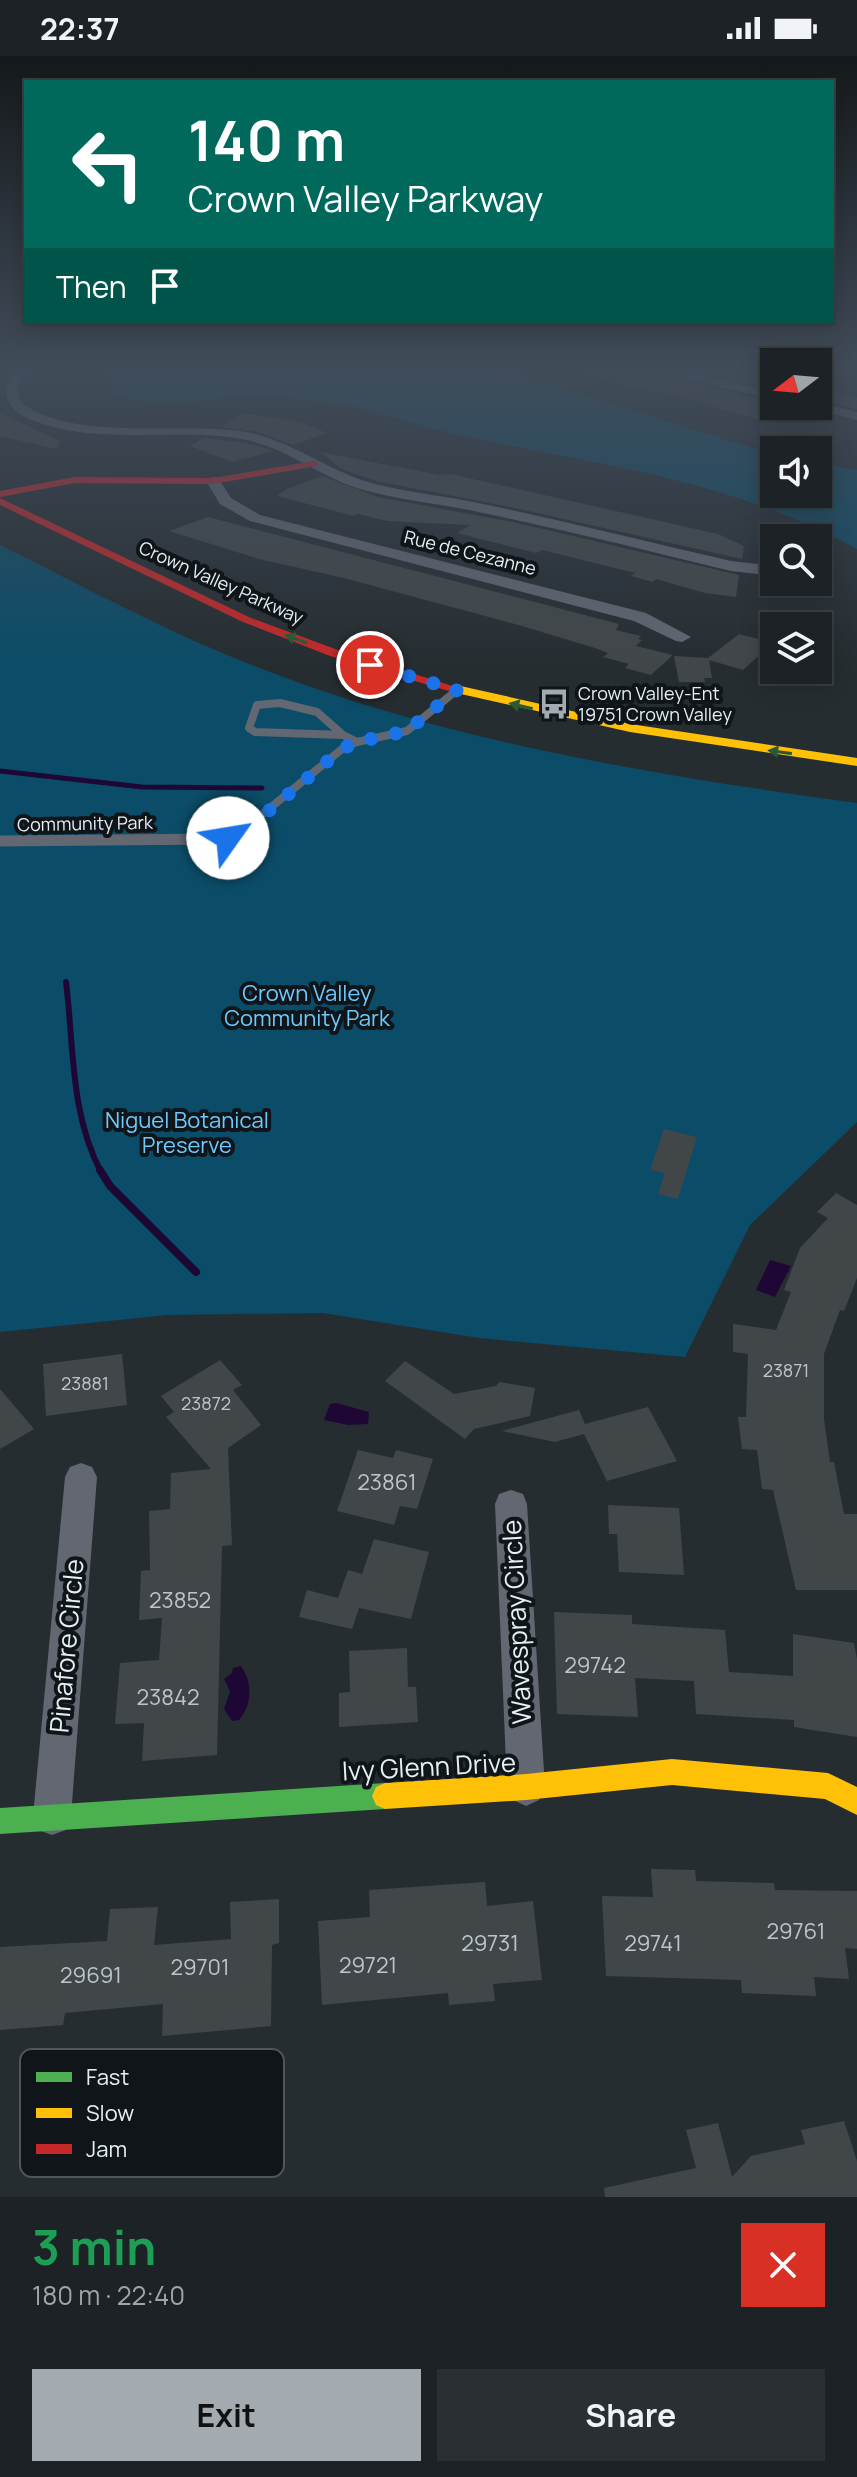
<!DOCTYPE html>
<html lang="en">
<head>
<meta charset="utf-8">
<style>
  :root { --surface:#1c2225; --page:#292f32; --text:#f1f3f6; --muted:#a0a4a7; --line:#3a3f42; --accent:#a3abb0 }
  body { margin:0; font-family:Manrope,sans-serif; background:var(--page); color:var(--text); height:100vh; display:flex; flex-direction:column; font-size:30px; white-space:nowrap }
  * { box-sizing:border-box; margin:0 }
  p { font-size:26px; color:var(--muted) }
  .icon { flex:none; width:44px; height:44px; fill:none; stroke:currentColor; stroke-width:2; stroke-linecap:round; stroke-linejoin:round }
  .map { position:relative; height:2141px; overflow:hidden }
  .side { display:flex; flex-direction:column; background:var(--surface); flex:1 }
  .side>* { flex:none }
  .guide { position:absolute; left:24px; top:24px; width:810px; height:244px; border-radius:0px; box-shadow:0 4px 20px #0003,0 0 0 2px var(--line); background:#00695c; color:#fff; overflow:hidden }
  .needle { width:52px; rotate:254deg }
  .fabs { position:absolute; left:760px; top:292px; display:grid; gap:16px }
  .fabs a { display:grid; place-items:center; width:72px; height:72px; border-radius:0px; background:var(--surface); box-shadow:0 4px 20px #0003,0 0 0 2px var(--line); font-size:40px }
  .pin { position:absolute; display:grid; place-items:center; width:68px; height:68px; color:#fff; margin:-34px; border:4px solid #fff; border-radius:50%; box-shadow:0 2px 8px #0007 }
  .me { position:absolute; width:88px; margin:-44px; rotate:58deg; stroke-linejoin:round; filter:drop-shadow(0 0 6px #0008) }
  .turn { display:flex; align-items:center; gap:28px; height:168px; padding:0 32px; font-size:36px }
  .turn .icon { width:104px; height:104px; stroke-width:2.5 }
  .turn b { display:block; font-size:56px; line-height:68px }
  .then { display:flex; align-items:center; height:76px; padding:0 32px; background:#0003; gap:16px; font-size:30px }
  .round { display:grid; place-items:center; flex:none; width:84px; height:84px; border-radius:0px; background:var(--page) }
  .summary { display:flex; align-items:center; justify-content:space-between; height:136px; padding:0 32px }
  h1 { font-size:48px; font-weight:700; line-height:60px; color:#1e9e55 }
  .primary-button { display:flex; gap:16px; margin-top:auto; padding:16px 32px }
  .primary-button a { flex:1; height:92px; border-radius:0px; background:var(--accent); color:#111; font-size:32px; font-weight:700; line-height:92px; text-align:center }
  .primary-button a+a { background:var(--page); color:var(--text) }
  .status { display:flex; justify-content:space-between; align-items:center; height:56px; padding:0 40px; background:var(--surface); direction:ltr }
  .status svg { height:22px; fill:currentColor }
  .map>svg:first-child { display:block }
</style>
</head>
<body>
<div class="status"><b>22:37</b><svg viewBox="0 0 49 12"><path d="M0 12V9h3v3zM5 12V6h3v6zM10 12V3h3v9zM15 12V0h3v12zM26 1h20v11H26zM47 4h2v5h-2z"/></svg></div>
<div class="map">
<svg width="857" height="2141" viewBox="0 0 857 2141">
  <rect width="100%" height="100%" fill="#262d31"/>
  <path fill="#0b4c68" d="M 112,313 L 492,313 L 507,315 L 774,399 L 774,438 L 818,438 L 818,407 L 857,414 L 857,493 C 727,421 593,409 451,377 C 410,368 369,351 328,347 C 305,344 279,339 256,340 C 206,341 161,355 112,338 L 109,321 Z
    M 0,489 C 85,531 168,577 257,611 C 448,686 654,719 857,747 L 857,1066 L 750,1169 L 685,1301 L 479,1282 L 323,1257 L 168,1259 L 0,1276 Z"/>
  <path fill="#1f0735" d="M 770,1204 L 791,1210 L 775,1241 L 756,1234 Z
    M 336,1347 L 369,1356 L 368,1368 L 348,1369 L 324,1364 L 330,1348 Z
    M 241,1610 C 253,1626 252,1650 239,1664 L 232,1665 L 224,1653 L 230,1635 L 224,1623 L 232,1617 L 233,1612 Z"/>
  <g fill="none" stroke-linecap="round" stroke-linejoin="round">
    <path stroke="#1f0735" stroke-width="5" d="M 0,715 L 142,731 L 262,732"/>
    <path stroke="#1f0735" stroke-width="6" d="M 66,926 C 74,991 70,1057 101,1116"/>
    <path stroke="#1f0735" stroke-width="8" d="M 100,1114 L 110,1130 L 196,1216"/>
  </g>
  <path fill="#414749" d="M 589,313 L 648,313 L 650,316 L 774,347 L 774,368 L 669,337 L 652,336 L 588,319 Z
    M 683,313 L 774,313 L 774,333 Z
    M 818,333 L 857,342 L 857,353 L 825,345 L 818,338 Z
    M 0,357 L 60,385 L 57,393 L 0,380 Z
    M 242,357 L 301,366 L 327,377 L 293,389 L 259,376 L 222,371 Z
    M 203,382 L 246,387 L 273,395 L 232,406 L 190,390 Z
    M 320,396 L 439,419 L 451,418 L 718,478 L 744,490 L 742,503 L 515,452 L 376,425 L 342,413 Z
    M 322,420 L 378,441 L 513,466 L 739,519 L 736,541 L 705,537 L 656,523 L 653,526 L 631,520 L 635,517 L 542,494 L 536,497 L 457,477 L 470,469 L 387,465 L 358,458 L 354,460 L 277,440 L 287,433 Z
    M 208,461 L 619,568 L 616,574 L 641,580 L 638,583 L 642,584 L 636,590 L 673,599 L 651,619 L 625,612 L 629,608 L 603,601 L 608,597 L 598,593 L 522,570 L 344,522 L 259,503 L 169,475 Z
    M 739,578 L 773,587 L 743,614 L 709,604 L 712,622 L 704,622 L 705,626 L 679,626 L 674,600 L 708,602 Z
    M 664,1073 L 697,1081 L 678,1143 L 658,1138 L 665,1117 L 650,1114 Z
    M 836,1137 L 857,1149 L 857,1222 L 844,1255 L 840,1254 L 824,1298 L 824,1363 L 830,1406 L 834,1406 L 844,1458 L 857,1458 L 857,1534 L 796,1534 L 773,1434 L 762,1433 L 757,1394 L 742,1393 L 738,1361 L 746,1361 L 748,1298 L 733,1296 L 733,1268 L 776,1274 L 791,1236 L 784,1234 L 800,1192 L 828,1162 L 817,1156 Z
    M 122,1298 L 127,1349 L 46,1360 L 43,1308 Z
    M 220,1304 L 242,1329 L 233,1334 L 261,1369 L 228,1392 L 232,1489 L 222,1490 L 217,1699 L 142,1705 L 144,1667 L 115,1668 L 120,1607 L 159,1604 L 162,1562 L 139,1564 L 141,1515 L 150,1514 L 149,1455 L 170,1453 L 171,1417 L 211,1413 L 166,1361 L 174,1356 L 161,1340 Z
    M 405,1305 L 454,1338 L 496,1330 L 499,1326 L 535,1332 L 530,1360 L 474,1373 L 465,1383 L 385,1325 Z
    M 0,1333 L 34,1373 L 0,1393 Z
    M 648,1351 L 677,1405 L 607,1425 L 584,1378 L 555,1386 L 502,1375 L 579,1354 L 585,1368 Z
    M 358,1394 L 393,1402 L 396,1394 L 433,1403 L 417,1453 L 400,1450 L 394,1469 L 337,1455 Z
    M 608,1449 L 679,1452 L 684,1519 L 619,1516 L 617,1478 L 609,1478 Z
    M 374,1483 L 429,1496 L 411,1563 L 359,1552 L 352,1573 L 299,1561 L 307,1534 L 338,1542 L 348,1514 L 362,1518 Z
    M 554,1556 L 632,1559 L 632,1568 L 725,1574 L 729,1616 L 793,1620 L 793,1578 L 854,1587 L 857,1603 L 857,1681 L 794,1671 L 794,1664 L 696,1658 L 694,1625 L 635,1622 L 638,1661 L 557,1658 Z
    M 407,1592 L 408,1631 L 416,1631 L 418,1666 L 339,1671 L 339,1637 L 350,1636 L 349,1595 Z
    M 651,1813 L 695,1814 L 696,1825 L 774,1827 L 775,1834 L 857,1835 L 857,1893 L 845,1892 L 849,1923 L 814,1921 L 816,1940 L 742,1937 L 741,1924 L 606,1920 L 602,1840 L 653,1841 Z
    M 485,1826 L 487,1850 L 533,1845 L 542,1924 L 493,1928 L 495,1945 L 449,1949 L 448,1937 L 322,1949 L 318,1865 L 370,1861 L 369,1834 Z
    M 279,1843 L 279,1887 L 272,1889 L 271,1970 L 162,1980 L 163,1948 L 65,1957 L 63,1969 L 0,1974 L 0,1891 L 107,1885 L 110,1853 L 158,1851 L 154,1889 L 231,1883 L 230,1846 Z
    M 844,2065 L 857,2105 L 857,2141 L 605,2141 L 604,2132 L 696,2112 L 686,2074 L 718,2067 L 732,2121 L 751,2100 L 805,2088 L 801,2074 Z"/>
  <g fill="none" stroke-linecap="round" stroke-linejoin="round">
    <path stroke="#626771" stroke-width="8" d="M 280,647 L 317,656 L 343,679 L 255,676 L 249,672 L 257,649 Z
      M 343,679 L 357,686
      M 242,775 L 342,693 L 357,686 L 407,675 L 457,634"/>
    <path stroke="#626771" stroke-width="11" d="M 0,785 L 216,783 L 238,779 L 245,773"/>
    <path fill="#626771" fill-rule="evenodd" d="M 17,313 L 29,313 L 17,332 L 21,346 C 67,385 181,367 240,375 C 290,382 328,416 375,428 C 410,437 447,440 483,448 C 566,465 648,486 731,505 L 767,509 L 773,511 L 774,515 L 767,519 L 731,515 C 648,495 566,474 483,457 C 444,448 403,445 364,434 C 323,423 289,393 247,384 C 174,369 95,393 25,361 C 3,350 1,330 17,313 Z
      M 651,313 L 671,313 L 774,336 L 774,344 Z
      M 818,347 L 857,356 L 857,364 L 808,350 L 818,350 Z
      M 213,421 L 218,422 L 231,442 L 260,459 L 646,557 L 691,581 L 682,586 L 676,585 L 634,565 L 250,465 L 220,448 L 206,425 Z
      M 81,1407 L 92,1411 L 97,1421 L 71,1760 L 66,1774 L 52,1779 L 38,1774 L 33,1760 L 65,1421 L 70,1411 Z
      M 511,1434 L 523,1438 L 527,1448 L 545,1731 L 539,1744 L 526,1750 L 513,1744 L 507,1731 L 495,1448 L 499,1438 Z"/>
    <path fill="#4caf50" fill-rule="evenodd" d="M 385,1727 L 394,1731 L 398,1740 L 394,1749 L 385,1753 L 0,1778 L 0,1752 Z"/>
    <path fill="#ffc107" fill-rule="evenodd" d="M 456,629 L 630,668 L 857,702 L 857,710 L 630,676 L 452,636 L 450,633 Z
      M 672,1703 L 828,1717 L 857,1731 L 857,1759 L 825,1743 L 672,1729 L 526,1744 L 385,1753 L 376,1749 L 372,1740 L 376,1731 L 385,1727 L 526,1718 Z"/>
    <path fill="#c62828" fill-rule="evenodd" d="M 314,405 L 317,406 L 317,410 L 213,428 L 75,427 L 0,441 L 0,435 L 75,421 L 213,422 Z
      M 0,442 L 251,562 L 338,594 L 462,633 L 452,636 L 330,600 L 243,566 L 0,449 Z"/>
  </g>
  <defs><path id="oneway-solid" d="M-6-.8H1V-3.2L6.5 0L1 3.2V.8H-6Z" transform="scale(2)"/></defs>
  <g fill="#2b5a32">
    <use href="#oneway-solid" transform="translate(296 583) rotate(-160)"/>
    <use href="#oneway-solid" transform="translate(521 650) rotate(-167)"/>
    <use href="#oneway-solid" transform="translate(780 696) rotate(-172)"/>
  </g>
  <linearGradient id="sky" x2="0" y2="1"><stop stop-color="#15191b"/><stop offset="0.51" stop-color="#414c5a"/><stop offset="1" stop-color="#414c5a" stop-opacity="0"/></linearGradient>
  <rect width="857" height="612" fill="url(#sky)"/>
  <g fill="none" stroke-linecap="round" stroke-linejoin="round">
    <path stroke="#1a73e8" stroke-width="14" stroke-dasharray="0 25.2" d="M 228,782 L 245,775 L 342,693 L 357,686 L 407,675 L 457,634 L 370,609"/>
  </g>
  <defs>
    <g id="bus-bare" transform="scale(2.4)"><path d="M-5-6H5V4H4V6H2V4H-2V6H-4V4H-5ZM-3.5-4V0h7V-4ZM-3.5 1.2v1.5H-2V1.2ZM2 1.2v1.5H3.5V1.2Z" fill="#a3abb0" stroke="#101519" stroke-width="2.5" paint-order="stroke"/></g>
  </defs>
  <g fill-rule="evenodd">
    <use href="#bus-bare" x="554" y="648"/>
  </g>
  <g text-anchor="middle" stroke-width="8" stroke-linejoin="round" paint-order="stroke">
    <g font-size="18" fill="#e6eff4" stroke="#101519">
      <text transform="translate(470 497) rotate(14)" y="6">Rue de Cezanne</text>
      <text transform="translate(221 527) rotate(24)" y="6">Crown Valley Parkway</text>
      <text transform="translate(85 768) rotate(-1)" y="6">Community Park</text>
    </g>
    <g font-size="18" fill="#e6eff4" stroke="#101519" text-anchor="start">
      <text x="578" y="644">Crown Valley-Ent<tspan x="578" dy="21">19751 Crown Valley</tspan></text>
    </g>
    <g font-size="18" fill="#bdc5c9">
      <text x="786" y="1321">23871</text>
      <text x="85" y="1334">23881</text>
      <text x="206" y="1354">23872</text>
    </g>
    <g font-size="22" fill="#6ccafe" stroke="#101519">
      <text x="307" y="945">Crown Valley<tspan x="307" dy="25">Community Park</tspan></text>
      <text x="187" y="1072">Niguel Botanical<tspan x="187" dy="25">Preserve</tspan></text>
    </g>
    <g font-size="22" fill="#bdc5c9">
      <text x="387" y="1434">23861</text>
      <text x="180" y="1552">23852</text>
      <text x="595" y="1617">29742</text>
      <text x="168" y="1649">23842</text>
      <text x="796" y="1883">29761</text>
      <text x="490" y="1895">29731</text>
      <text x="653" y="1895">29741</text>
      <text x="368" y="1917">29721</text>
      <text x="200" y="1919">29701</text>
      <text x="91" y="1927">29691</text>
    </g>
    <g font-size="26" fill="#e6eff4" stroke="#101519">
      <text transform="translate(517 1566) rotate(-93)" y="9">Wavespray Circle</text>
      <text transform="translate(67 1590) rotate(-85)" y="9">Pinafore Circle</text>
      <text transform="translate(429 1711) rotate(-3)" y="9">Ivy Glenn Drive</text>
    </g>
  </g>
  <rect x="20" y="1993" width="264" height="128" rx="12" fill="#101519" stroke="#50565b" stroke-width="2"/>
  <rect x="36" y="2016" width="36" height="10" fill="#4caf50"/>
  <rect x="36" y="2052" width="36" height="10" fill="#ffc107"/>
  <rect x="36" y="2088" width="36" height="10" fill="#c62828"/>
  <g font-size="22" fill="#e6eff4">
    <text x="86" y="2029">Fast</text>
    <text x="86" y="2065">Slow</text>
    <text x="86" y="2101">Jam</text>
  </g>
</svg>
<div class="fabs">
<a><svg class="needle" viewBox="-14 -14 28 28"><path d="M0-13l5 13h-10z" fill="#e53935"/><path d="M0 13l5-13h-10z" fill="#a0a4a7"/></svg></a>
<a><svg class="icon" aria-label="sound" viewBox="0 0 24 24"><path d="M4 9h4l5-4v14l-5-4H4zM17 9q2 3 0 6"/></svg></a>
<a><svg class="icon" aria-label="search" viewBox="0 0 24 24"><circle cx="10" cy="10" r="6"/><path d="M15 15l6 6"/></svg></a>
<a><svg class="icon" aria-label="layers" viewBox="0 0 24 24"><path d="M12 4l9 5-9 5-9-5zM3 14l9 5 9-5"/></svg></a>
</div>
<div class="pin" style="left:370px;top:609px;background:#d93025"><svg class="icon" aria-label="arrive" viewBox="0 0 24 24"><path d="M6 21V4h12l-3 4 3 4H6"/></svg></div>
<svg class="me" style="left:228px;top:782px" viewBox="-20 -20 40 40"><circle r="19" fill="#fff"/><path d="M0-13L10 11 0 6-10 11z" fill="#1a73e8"/></svg>
<div class="guide">
<div class="turn"><svg class="icon" aria-label="left" viewBox="0 0 24 24"><path d="M17 20v-9H6M10 6l-5 5 5 5"/></svg><div><b>140 m</b>Crown Valley Parkway</div></div>
<div class="then">Then<svg class="icon" aria-label="arrive" viewBox="0 0 24 24"><path d="M6 21V4h12l-3 4 3 4H6"/></svg></div>
</div>
</div>
<section class="side">
<div class="summary"><div><h1>3 min</h1><p>180 m · 22:40</p></div><a class="round" style="background:#d93025;color:#fff"><svg class="icon" aria-label="close" viewBox="0 0 24 24"><path d="M6 6l12 12M18 6L6 18"/></svg></a></div>
<div class="primary-button"><a>Exit</a><a>Share</a></div>
</section>
</body>
</html>
